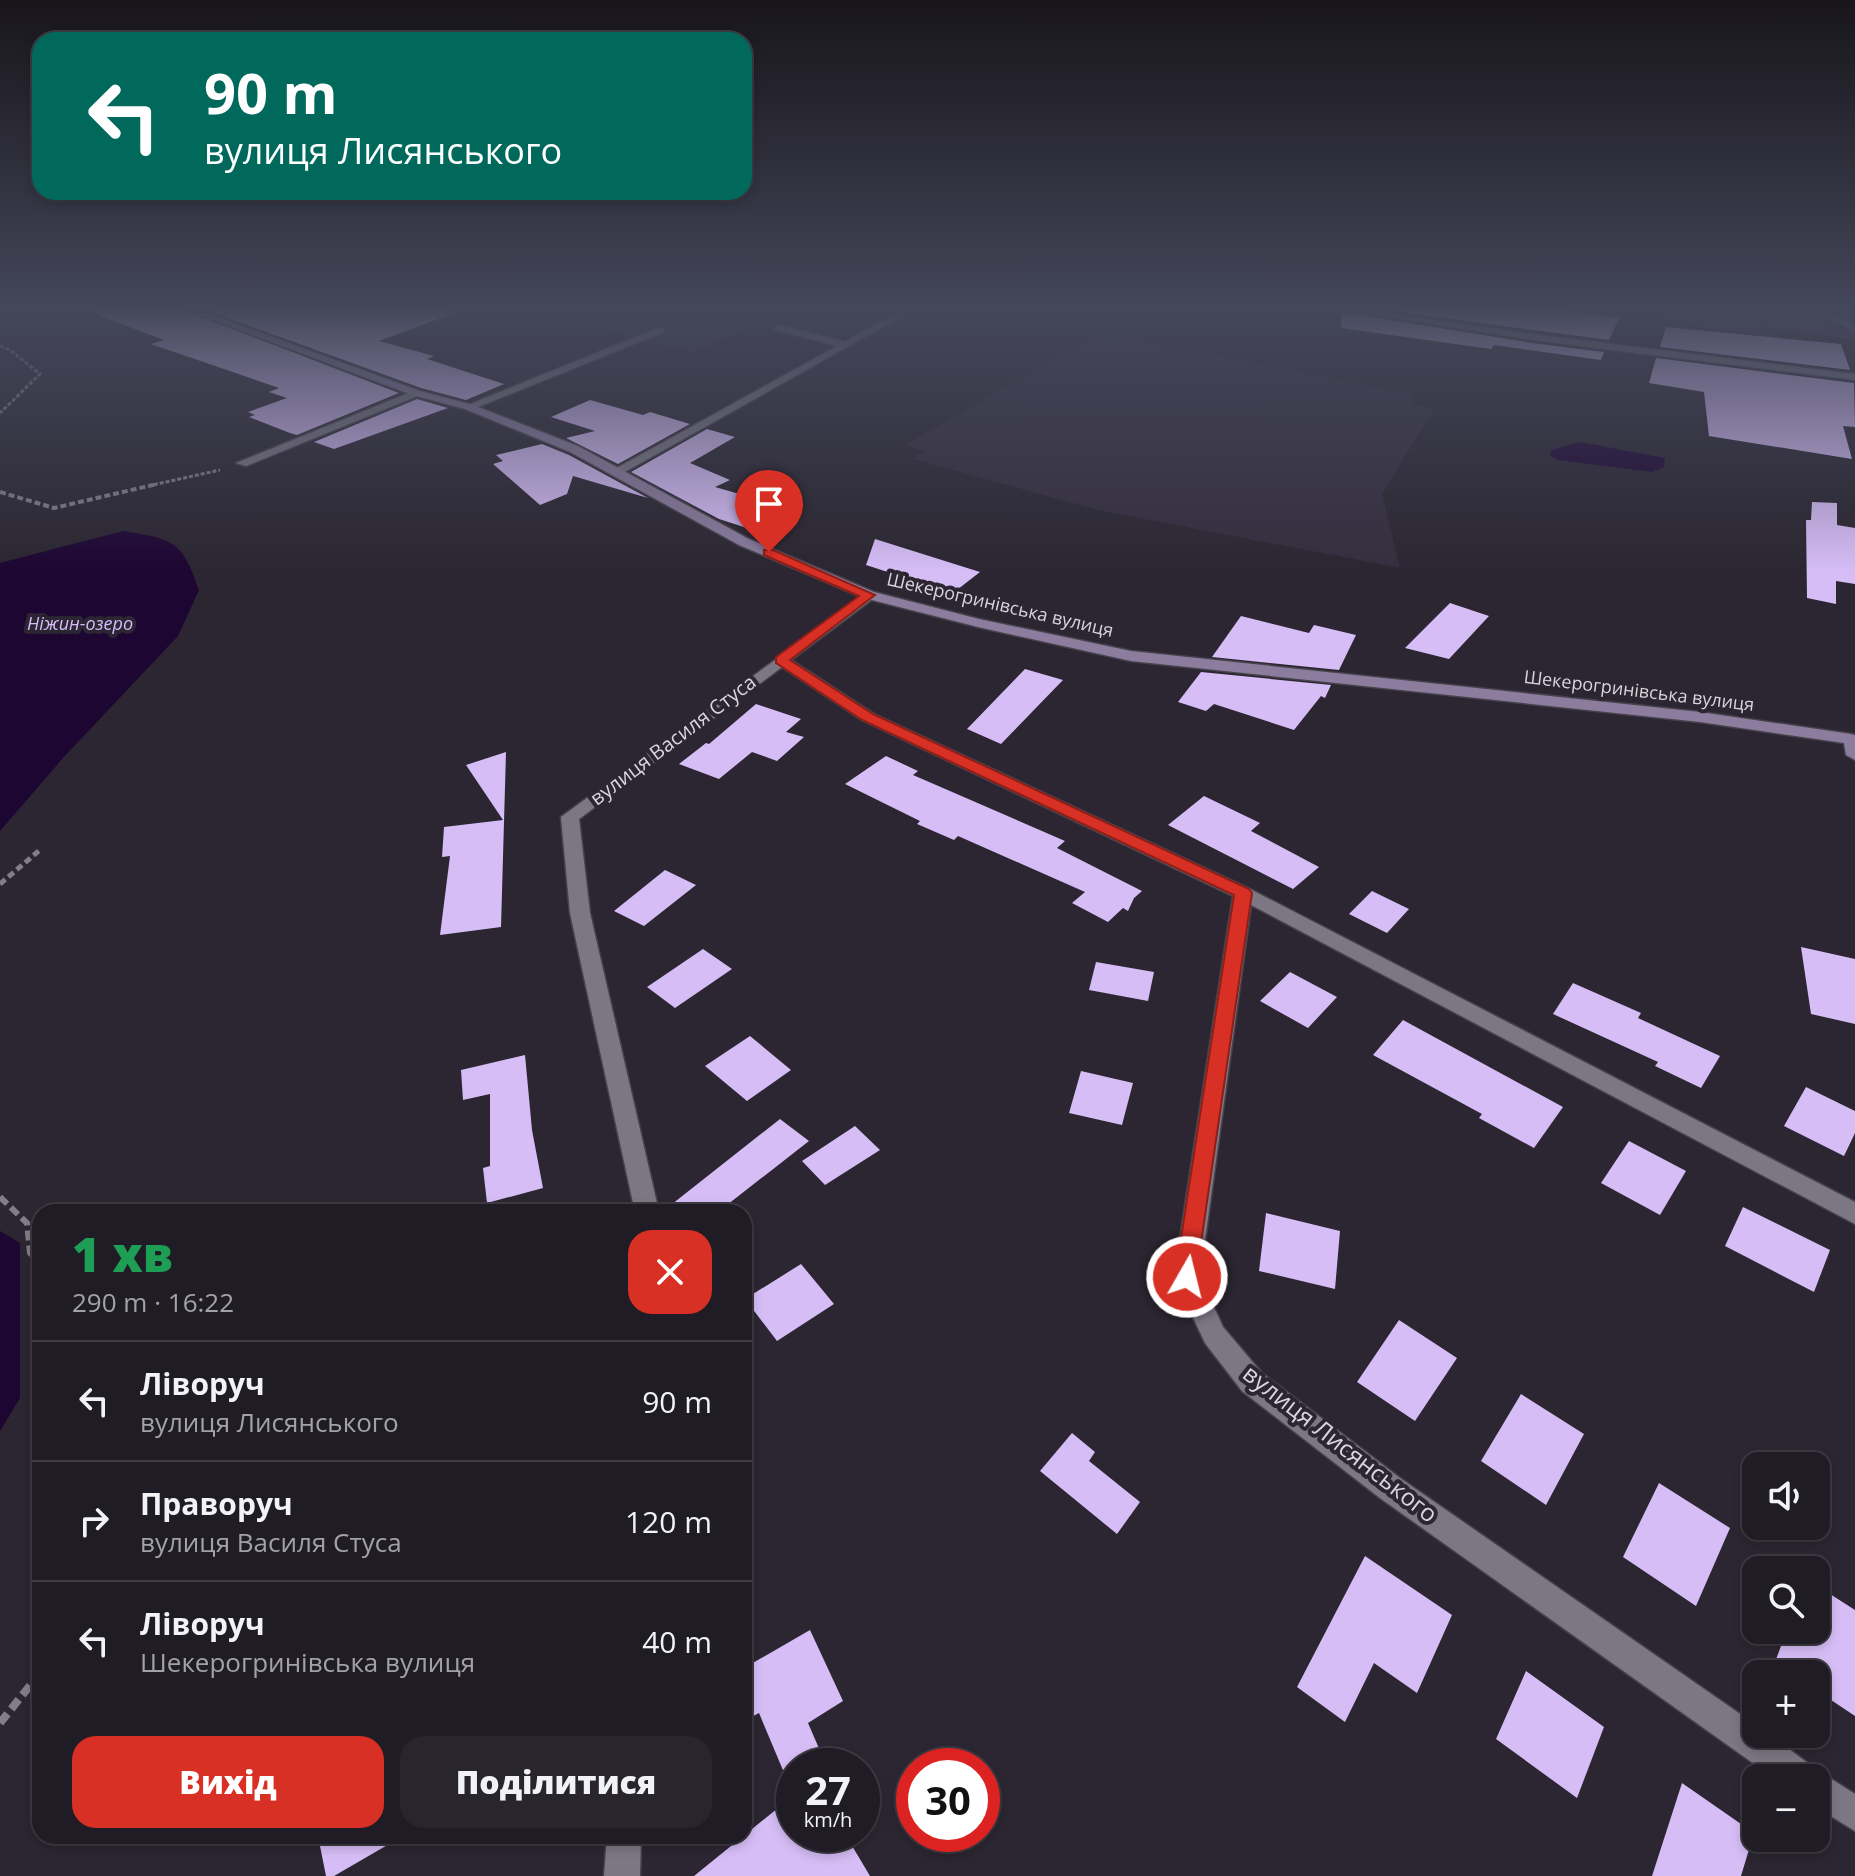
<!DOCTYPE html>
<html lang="uk">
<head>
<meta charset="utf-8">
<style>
  :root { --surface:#201c25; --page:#28252d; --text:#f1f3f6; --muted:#a2a1a7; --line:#3d3a42; --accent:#d93025 }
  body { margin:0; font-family:"Open Sans",sans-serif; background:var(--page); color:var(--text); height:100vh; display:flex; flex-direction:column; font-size:30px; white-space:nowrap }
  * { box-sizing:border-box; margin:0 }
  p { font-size:26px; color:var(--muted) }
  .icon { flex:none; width:44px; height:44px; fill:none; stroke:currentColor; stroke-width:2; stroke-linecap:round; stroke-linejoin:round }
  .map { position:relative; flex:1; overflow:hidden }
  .sheet { position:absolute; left:32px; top:1204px; width:720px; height:640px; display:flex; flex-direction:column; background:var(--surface); border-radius:24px; box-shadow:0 4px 12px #0003,0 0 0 2px var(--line) }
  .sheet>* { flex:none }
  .banner { position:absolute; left:32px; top:32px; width:720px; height:168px; border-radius:24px; box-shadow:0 4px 12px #0003,0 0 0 2px var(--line); background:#00695c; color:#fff; overflow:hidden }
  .tools { position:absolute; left:1742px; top:1452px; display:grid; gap:16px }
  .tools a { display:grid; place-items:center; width:88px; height:88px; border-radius:16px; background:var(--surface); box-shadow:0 4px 12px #0003,0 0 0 2px var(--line); font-size:40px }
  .speed { position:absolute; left:776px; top:1748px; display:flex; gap:16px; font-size:40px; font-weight:700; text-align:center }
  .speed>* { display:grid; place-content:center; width:104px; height:104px; border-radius:50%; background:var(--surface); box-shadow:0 4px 12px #0003,0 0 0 2px var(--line); line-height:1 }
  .speed small { font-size:20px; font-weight:400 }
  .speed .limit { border:12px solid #d22; background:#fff; color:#111 }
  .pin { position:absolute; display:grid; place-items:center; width:68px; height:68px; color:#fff; margin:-82px -34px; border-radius:50% 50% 50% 0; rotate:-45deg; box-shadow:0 0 8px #0007 }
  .pin .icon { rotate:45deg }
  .me { position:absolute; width:88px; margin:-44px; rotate:8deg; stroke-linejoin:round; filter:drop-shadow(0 0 6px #0008) }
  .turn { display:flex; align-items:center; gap:28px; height:168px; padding:0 40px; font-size:36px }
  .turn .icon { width:104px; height:104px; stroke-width:2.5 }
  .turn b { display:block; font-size:56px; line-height:68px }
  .round { display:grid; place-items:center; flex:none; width:84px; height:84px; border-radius:24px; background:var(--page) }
  .summary { display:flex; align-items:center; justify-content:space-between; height:136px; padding:0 40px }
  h1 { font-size:48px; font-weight:800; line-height:60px; color:#1e9e55 }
  .action { display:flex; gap:16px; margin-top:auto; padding:16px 40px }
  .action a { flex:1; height:92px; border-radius:24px; background:var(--accent); color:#fff; font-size:32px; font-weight:800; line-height:92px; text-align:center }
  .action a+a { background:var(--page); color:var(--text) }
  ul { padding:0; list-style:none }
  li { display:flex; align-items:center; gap:24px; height:120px; padding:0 40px; border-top:2px solid var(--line) }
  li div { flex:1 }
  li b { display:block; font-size:30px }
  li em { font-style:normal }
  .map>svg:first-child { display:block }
</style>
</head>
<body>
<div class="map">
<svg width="1855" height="1876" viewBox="0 0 1855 1876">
  <rect width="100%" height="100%" fill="#2b2631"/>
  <path fill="#352e3e" d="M 531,310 L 787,310 L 692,353 Z
    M 1110,334 L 1414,395 L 1410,404 L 1434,409 L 1382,494 L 1400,568 L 1098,510 L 913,459 L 924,451 L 905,445 L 1089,339 L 1101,341 Z"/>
  <path fill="#46315e" d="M 1645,310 L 1810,310 L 1855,334 L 1855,339 L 1762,327 L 1761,335 L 1699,327 L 1689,320 L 1649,315 L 1650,310 Z"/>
  <path fill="#1e0633" d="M 1580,442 L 1665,458 L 1664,467 L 1652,472 L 1558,460 L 1550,455 L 1551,450 Z
    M 123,531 C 173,539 182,540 199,590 L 178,636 L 63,758 L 0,831 L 0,563 Z
    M 0,1231 L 20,1243 L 20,1398 L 0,1431 Z"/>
  <path fill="#d6bdf6" d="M 92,310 L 183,310 L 399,393 L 297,435 L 290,433 L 249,417 L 255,415 L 248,412 L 287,398 L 269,392 L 279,388 L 151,344 L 164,340 L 92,313 Z
    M 206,310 L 454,310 L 454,313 L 379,341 L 434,356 L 427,359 L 504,384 L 466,400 L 421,388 Z
    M 1384,310 L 1570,310 L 1619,318 L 1609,340 Z
    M 1342,312 L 1532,343 L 1604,352 L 1601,360 L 1494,345 L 1491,349 L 1341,328 Z
    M 1666,327 L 1841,344 L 1850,370 L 1660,347 Z
    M 1656,358 L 1854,383 L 1855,427 L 1843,426 L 1852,459 L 1709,436 L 1704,392 L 1649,383 Z
    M 417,399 L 448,408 L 334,449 L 314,442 Z
    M 590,400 L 643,415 L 650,412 L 690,424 L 618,464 L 566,438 L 595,431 L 551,417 Z
    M 707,429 L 735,437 L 690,463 L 730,480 L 715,487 L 782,506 L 747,528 L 719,519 L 631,472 Z
    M 542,444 L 569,455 L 648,498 L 573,476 L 567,494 L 540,505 L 493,464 L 503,461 L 496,455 Z
    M 1812,502 L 1837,503 L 1837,525 L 1855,528 L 1855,584 L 1836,581 L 1836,604 L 1807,598 L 1806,520 L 1811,520 Z
    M 875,539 L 980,572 L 953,593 L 866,565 Z
    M 1450,603 L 1489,616 L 1449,659 L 1405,648 Z
    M 1241,616 L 1309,633 L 1314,625 L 1356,635 L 1339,670 L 1212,657 Z
    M 1025,669 L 1063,680 L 1001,744 L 967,729 Z
    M 1201,672 L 1331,685 L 1325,698 L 1321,696 L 1294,730 L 1214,704 L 1206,711 L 1178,702 Z
    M 756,704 L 801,719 L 786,732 L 804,737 L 777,761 L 752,752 L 719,779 L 679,764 L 706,743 L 709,744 Z
    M 506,752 L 501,927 L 440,935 L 450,856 L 442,857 L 444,827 L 503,820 L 466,765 Z
    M 886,756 L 918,771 L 913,775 L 1065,841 L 1057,848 L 1142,891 L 1134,898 L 1128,911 L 1123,908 L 1108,922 L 1072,903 L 1085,892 L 958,836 L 954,840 L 917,824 L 920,821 L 845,784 Z
    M 1204,796 L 1260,823 L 1251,831 L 1319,867 L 1293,889 L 1168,825 Z
    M 665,870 L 696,885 L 644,926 L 614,911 Z
    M 1372,891 L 1409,909 L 1387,933 L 1349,914 Z
    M 1801,947 L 1855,959 L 1855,1024 L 1811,1014 Z
    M 703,949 L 732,969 L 675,1008 L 647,987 Z
    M 1096,962 L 1154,972 L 1148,1001 L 1089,990 Z
    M 1290,972 L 1337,997 L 1308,1028 L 1260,1001 Z
    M 1573,983 L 1641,1013 L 1638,1018 L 1720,1056 L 1701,1088 L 1655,1066 L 1658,1062 L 1553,1014 Z
    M 1403,1020 L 1563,1107 L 1534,1148 L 1479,1118 L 1482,1114 L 1373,1055 Z
    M 750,1036 L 791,1070 L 747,1101 L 705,1066 Z
    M 525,1055 L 532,1130 L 543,1188 L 487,1203 L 483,1168 L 490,1166 L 490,1094 L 463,1100 L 461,1070 Z
    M 1081,1071 L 1133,1083 L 1122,1125 L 1069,1113 Z
    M 1806,1087 L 1855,1111 L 1855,1133 L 1844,1156 L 1784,1126 Z
    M 780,1119 L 809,1141 L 718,1212 L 662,1212 Z
    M 855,1126 L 880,1150 L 825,1185 L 802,1161 Z
    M 1629,1141 L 1686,1171 L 1660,1215 L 1601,1183 Z
    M 1743,1207 L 1830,1250 L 1814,1292 L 1725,1246 Z
    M 1266,1213 L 1340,1231 L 1335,1289 L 1259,1271 Z
    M 801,1264 L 834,1304 L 777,1341 L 745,1299 Z
    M 1399,1320 L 1457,1358 L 1415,1421 L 1357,1382 Z
    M 1521,1394 L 1584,1434 L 1546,1505 L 1481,1461 Z
    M 1072,1433 L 1095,1452 L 1089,1461 L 1140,1502 L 1117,1534 L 1040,1471 Z
    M 1659,1483 L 1730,1528 L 1696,1606 L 1623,1557 Z
    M 1365,1556 L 1452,1615 L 1417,1693 L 1374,1663 L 1345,1722 L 1297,1687 Z
    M 1816,1585 L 1855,1610 L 1855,1716 L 1816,1690 L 1816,1674 L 1793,1674 L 1775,1662 L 1787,1630 L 1816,1630 Z
    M 810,1630 L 843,1701 L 808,1723 L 821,1753 L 800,1766 L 794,1766 L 794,1770 L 785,1775 L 759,1713 L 744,1721 L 744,1668 Z
    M 1526,1671 L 1604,1727 L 1577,1798 L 1496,1739 Z
    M 1682,1783 L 1754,1833 L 1741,1876 L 1652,1876 Z
    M 794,1795 L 794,1834 L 845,1834 L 870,1876 L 694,1876 Z
    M 318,1836 L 403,1836 L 334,1876 L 326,1876 Z"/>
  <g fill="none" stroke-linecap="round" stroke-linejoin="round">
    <g stroke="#46424c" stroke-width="3">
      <path id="lane" d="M 779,325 L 850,343 L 851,345 L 846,348 L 775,330 L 774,328 Z
        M 660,327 L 664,328 L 664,332 L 473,409 L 463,407 Z
        M 416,390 L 422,393 L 420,395 L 246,466 L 236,463 Z"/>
    </g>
    <g stroke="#46424c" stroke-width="3">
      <path id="street" d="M 902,310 L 913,310 L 623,473 L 613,470 Z
        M 1344,310 L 1366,310 L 1532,334 L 1855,374 L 1855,380 L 1532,340 Z
        M 1814,310 L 1826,310 L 1855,325 L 1855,332 Z
        M 869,591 L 876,595 L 874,598 L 791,660 L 874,714 L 1250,889 L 1855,1202 L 1855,1224 L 1251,905 L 1200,1277 L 1223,1327 L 1262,1373 L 1400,1478 L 1756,1725 L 1756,1734 L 1769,1734 L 1817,1770 L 1855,1794 L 1855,1831 L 1816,1807 L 1816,1778 L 1774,1778 L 1380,1498 L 1242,1391 L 1205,1343 L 1174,1277 L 1233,896 L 862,720 L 782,667 L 579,819 L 590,913 L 659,1212 L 635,1212 L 570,913 L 561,817 Z
        M 607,1836 L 641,1836 L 640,1876 L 604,1876 Z"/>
    </g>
    <g stroke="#46424c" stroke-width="3">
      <path id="secondary" d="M 186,310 L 199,310 L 420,391 L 473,405 L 578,446 L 749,539 L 874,592 L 979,619 L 1131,651 L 1700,712 L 1851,734 L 1855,735 L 1855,760 L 1846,755 L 1844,743 L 1700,722 L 1131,661 L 978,627 L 864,598 L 739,545 L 570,452 L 465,409 L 412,395 Z"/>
    </g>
    <path stroke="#827e87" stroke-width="3" stroke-dasharray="4 2" stroke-linecap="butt" d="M 0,346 L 10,350 L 40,374 L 0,413
      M 148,486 L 220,470"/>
    <path stroke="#827e87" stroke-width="4" stroke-dasharray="6 3" stroke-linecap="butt" d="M 0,492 L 54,508 L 157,484"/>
    <path stroke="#827e87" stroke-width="5" stroke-dasharray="7 4" stroke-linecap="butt" d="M 0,884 L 41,849"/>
    <path stroke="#827e87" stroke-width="6" stroke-dasharray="10 5" stroke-linecap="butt" d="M 0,1197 L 27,1223 L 30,1253 L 40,1264"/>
    <path stroke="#827e87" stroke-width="8" stroke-dasharray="12 6" stroke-linecap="butt" d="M 0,1723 L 40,1673"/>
    <use href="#lane" fill="#7d7784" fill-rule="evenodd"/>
    <use href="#street" fill="#7d7784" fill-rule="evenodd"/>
    <use href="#secondary" fill="#8c7c9e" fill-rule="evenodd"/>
  </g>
  <linearGradient id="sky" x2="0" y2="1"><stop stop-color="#18151b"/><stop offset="0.54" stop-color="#44475a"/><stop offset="1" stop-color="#44475a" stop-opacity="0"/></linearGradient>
  <rect width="1855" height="572" fill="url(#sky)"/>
  <path fill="#d93025" stroke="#8d1f18" stroke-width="2" d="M 764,550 L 773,550 L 875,595 L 790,660 L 873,714 L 1249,889 L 1252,893 L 1195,1284 L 1187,1287 L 1179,1284 L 1175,1277 L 1234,895 L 862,720 L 776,663 L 776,657 L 859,596 L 764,555 Z"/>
  <g text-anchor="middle" stroke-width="8" stroke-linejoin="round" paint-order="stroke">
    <g font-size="18" fill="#d8d5dc" stroke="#2b2631">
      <text transform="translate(1000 605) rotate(13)" y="6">Шекерогринівська вулиця</text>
      <text transform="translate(1639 691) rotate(7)" y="6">Шекерогринівська вулиця</text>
    </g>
    <g font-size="18" font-style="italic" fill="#d6baf9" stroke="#2b2631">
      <text x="80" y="630">Ніжин-озеро</text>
    </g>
    <g font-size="20" fill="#d8d5dc" stroke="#2b2631">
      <text transform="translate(673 740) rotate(-37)" y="7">вулиця Василя Стуса</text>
    </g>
    <g font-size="24" fill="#d8d5dc" stroke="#2b2631">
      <text transform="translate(1340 1444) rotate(38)" y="8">вулиця Лисянського</text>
    </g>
  </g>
</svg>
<div class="tools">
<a><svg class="icon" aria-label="sound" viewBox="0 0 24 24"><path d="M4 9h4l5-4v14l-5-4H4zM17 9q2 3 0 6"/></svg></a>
<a><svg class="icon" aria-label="search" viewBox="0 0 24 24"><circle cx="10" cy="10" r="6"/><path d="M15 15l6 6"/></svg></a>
<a>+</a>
<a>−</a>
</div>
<div class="speed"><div>27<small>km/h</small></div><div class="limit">30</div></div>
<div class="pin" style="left:769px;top:552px;background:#d93025"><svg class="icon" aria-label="arrive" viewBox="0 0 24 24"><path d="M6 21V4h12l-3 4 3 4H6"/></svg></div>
<svg class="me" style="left:1187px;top:1277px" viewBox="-20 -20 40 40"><circle r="17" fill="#d93025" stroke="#fff" stroke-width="3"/><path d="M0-11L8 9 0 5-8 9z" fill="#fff"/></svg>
<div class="banner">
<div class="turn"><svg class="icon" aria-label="left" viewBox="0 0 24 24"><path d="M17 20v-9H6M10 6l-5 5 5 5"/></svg><div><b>90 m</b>вулиця Лисянського</div></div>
</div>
<section class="sheet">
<div class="summary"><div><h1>1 хв</h1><p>290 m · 16:22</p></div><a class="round" style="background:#d93025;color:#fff"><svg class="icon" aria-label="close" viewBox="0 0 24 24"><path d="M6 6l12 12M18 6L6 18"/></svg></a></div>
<ul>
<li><svg class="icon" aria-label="left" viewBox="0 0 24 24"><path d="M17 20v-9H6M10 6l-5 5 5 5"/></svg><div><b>Ліворуч</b><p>вулиця Лисянського</p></div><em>90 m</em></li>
<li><svg class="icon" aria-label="right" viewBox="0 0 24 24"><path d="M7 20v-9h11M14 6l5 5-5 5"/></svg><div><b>Праворуч</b><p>вулиця Василя Стуса</p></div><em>120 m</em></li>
<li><svg class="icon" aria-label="left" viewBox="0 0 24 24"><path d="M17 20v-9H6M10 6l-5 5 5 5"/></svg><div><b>Ліворуч</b><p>Шекерогринівська вулиця</p></div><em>40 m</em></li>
</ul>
<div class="action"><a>Вихід</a><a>Поділитися</a></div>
</section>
</div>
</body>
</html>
